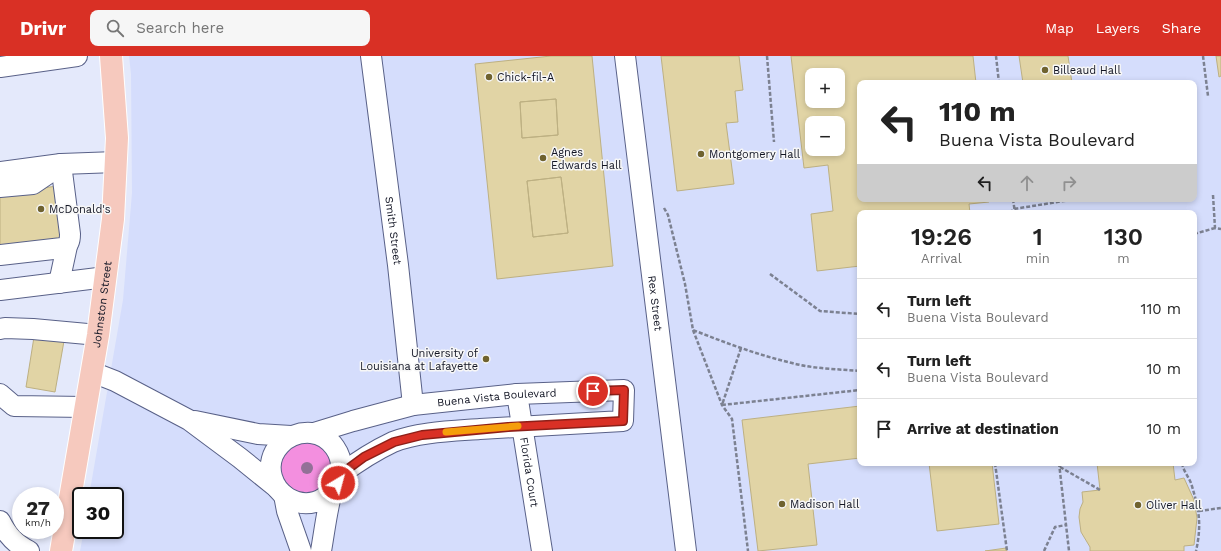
<!DOCTYPE html>
<html lang="en">
<head>
<meta charset="utf-8">
<style>
  :root { --surface:#fff; --page:#f6f6f6; --text:#222; --muted:#767676; --line:#e0e0e0; --accent:#d93025 }
  body { margin:0; font-family:"Work Sans",sans-serif; background:var(--page); color:var(--text); height:100vh; display:flex; flex-direction:column; font-size:15px; white-space:nowrap }
  * { box-sizing:border-box; margin:0 }
  p { font-size:13px; color:var(--muted) }
  .icon { flex:none; width:22px; height:22px; fill:none; stroke:currentColor; stroke-width:2; stroke-linecap:round; stroke-linejoin:round }
  .map { position:relative; flex:1; overflow:hidden }
  .side { position:absolute; left:857px; top:154px; width:340px; height:256px; display:flex; flex-direction:column; background:var(--surface); border-radius:8px; box-shadow:0 2px 6px #0003 }
  .side>* { flex:none }
  .guide { position:absolute; left:857px; top:24px; width:340px; height:122px; border-radius:8px; box-shadow:0 2px 6px #0003; background:#fff; color:var(--text); overflow:hidden }
  .buttons { position:absolute; left:805px; top:12px; display:grid; gap:8px }
  .buttons a { display:grid; place-items:center; width:40px; height:40px; border-radius:8px; background:var(--surface); box-shadow:0 2px 6px #0003; font-size:20px }
  .speed { position:absolute; left:12px; top:431px; display:flex; gap:8px; font-size:20px; font-weight:700; text-align:center }
  .speed>* { display:grid; place-content:center; width:52px; height:52px; border-radius:50%; background:var(--surface); box-shadow:0 2px 6px #0003; line-height:1 }
  .speed small { font-size:10px; font-weight:400 }
  .speed .limit { border:2px solid #111; border-radius:6px; background:#fff; color:#111 }
  .pin { position:absolute; display:grid; place-items:center; width:34px; height:34px; color:#fff; margin:-17px; border:2px solid #fff; border-radius:50%; box-shadow:0 1px 4px #0007 }
  .me { position:absolute; width:44px; margin:-22px; rotate:37deg; stroke-linejoin:round; filter:drop-shadow(0 0 3px #0008) }
  .turn { display:flex; align-items:center; gap:14px; height:84px; padding:0 16px; font-size:18px }
  .turn .icon { width:52px; height:52px; stroke-width:2.5 }
  .turn b { display:block; font-size:28px; line-height:34px }
  .lanes { display:flex; align-items:center; height:38px; padding:0 16px; background:#0003; justify-content:center; gap:20px; direction:ltr }
  .lanes .off { opacity:.35 }
  .eta { display:flex; justify-content:space-evenly; align-items:center; height:68px; text-align:center }
  .eta b { font-size:24px; font-weight:600; line-height:28px }
  ul { padding:0; list-style:none }
  li { display:flex; align-items:center; gap:12px; height:60px; padding:0 16px; border-top:1px solid var(--line) }
  li div { flex:1 }
  li b { display:block; font-size:15px }
  li em { font-style:normal }
  header { display:flex; align-items:center; gap:24px; box-sizing:border-box; height:56px; padding:0 20px; background:var(--accent); color:#fff }
  header strong { font-size:19px }
  nav { display:flex; gap:22px; margin-inline-start:auto; font-size:14px }
  .search { width:280px; height:36px; background:var(--page); display:flex; align-items:center; gap:10px; box-sizing:border-box; padding:0 14px; border-radius:8px; color:var(--muted); font-size:15px }
  .map>svg:first-child { display:block }
</style>
</head>
<body>
<header>
<strong>Drivr</strong>
<div class="search"><svg class="icon" aria-label="search" viewBox="0 0 24 24"><circle cx="10" cy="10" r="6"/><path d="M15 15l6 6"/></svg>Search here</div>
<nav><a>Map</a><a>Layers</a><a>Share</a></nav>
</header>
<div class="map">
<svg width="1221" height="495" viewBox="0 0 1221 495">
  <rect width="100%" height="100%" fill="#e4e9fb"/>
  <path fill="#d5ddfc" fill-rule="evenodd" d="M 129,0 L 1221,0 L 1221,495 L 80,495 L 84,474 L 115,474 L 115,440 L 89,440 L 123,244 L 132,137 L 131,18 ZM 812,19 L 838,19 L 838,45 L 812,45 ZM 860,27 L 1194,27 L 1194,143 L 860,143 ZM 812,67 L 838,67 L 838,93 L 812,93 ZM 860,157 L 1194,157 L 1194,407 L 860,407 Z"/>
  <path fill="#f38fdf" d="M 310,383 L 331,398 L 332,425 L 309,440 L 290,436 L 279,420 L 280,400 L 285,393 Z"/>
  <path fill="#e1d4a5" stroke="#bdb082" fill-rule="evenodd" d="M 551,0 L 592,0 L 613,210 L 497,223 L 475,8 ZM 556,43 L 558,79 L 522,82 L 520,46 ZM 561,121 L 568,177 L 533,181 L 527,125 Z
    M 661,0 L 739,0 L 743,34 L 735,35 L 738,66 L 726,67 L 734,128 L 677,135 Z
    M 791,0 L 973,0 L 976,27 L 860,27 L 860,143 L 989,143 L 989,146 L 969,148 L 970,157 L 860,157 L 860,210 L 817,215 L 811,158 L 833,155 L 828,109 L 804,112 ZM 812,19 L 838,19 L 838,45 L 812,45 ZM 812,67 L 838,67 L 838,93 L 812,93 Z
    M 1019,0 L 1068,0 L 1072,27 L 1023,27 Z
    M 1216,0 L 1221,0 L 1221,20 L 1219,21 Z
    M 556,43 L 558,79 L 522,82 L 520,46 Z
    M 561,121 L 568,177 L 533,181 L 527,125 Z
    M 57,130 L 65,188 L 0,196 L 0,138 Z
    M 34,281 L 64,285 L 55,336 L 26,331 Z
    M 860,350 L 860,402 L 808,408 L 817,489 L 758,495 L 742,364 Z
    M 929,407 L 992,407 L 999,468 L 937,475 Z
    M 1097,407 L 1173,407 L 1175,424 L 1184,422 L 1194,444 L 1197,462 L 1194,489 L 1184,490 L 1184,495 L 1090,495 L 1090,491 L 1081,476 L 1079,461 L 1080,453 L 1083,446 L 1082,436 L 1100,434 Z
    M 1006,492 L 1007,495 L 985,495 Z"/>
  <g fill="none" stroke-linecap="round" stroke-linejoin="round">
    <g stroke="#596188" stroke-width="22">
      <g id="minor">
        <path id="s1" d="M 371,0 L 398,209 L 413,349"/>
        <path id="s2" d="M 625,0 L 686,495"/>
        <path d="M 0,11 L 77,0"/>
        <path d="M 0,116 L 61,108 L 116,106"/>
        <path d="M 0,131 L 33,128 L 58,111"/>
        <path d="M 0,199 L 62,192 C 69,189 70,185 70,178 L 61,108"/>
        <path d="M 59,227 L 67,190"/>
        <path d="M 0,234 L 106,221"/>
        <path d="M 0,273 L 5,272 L 33,273 L 98,279"/>
        <path d="M 92,316 L 115,325 L 189,364 L 240,402 L 276,431"/>
        <path d="M 0,338 L 14,350 L 85,351"/>
        <path id="s3" d="M 517,338 L 542,495"/>
        <path d="M 195,365 L 258,378 L 291,380"/>
        <path id="s4" d="M 314,377 L 353,365 L 413,349 L 517,338 L 624,334 L 623,365 C 575,368 528,370 480,373 C 453,375 417,376 393,386 C 374,395 357,406 341,418"/>
        <path d="M 284,439 L 287,455 L 301,495"/>
        <path d="M 0,465 C 7,479 15,488 29,495"/>
        <path d="M 321,495 C 324,478 326,461 330,444 C 332,435 338,428 340,419 C 345,400 331,379 311,377 C 287,375 265,396 272,421 C 277,439 296,451 315,446 C 322,444 327,440 333,435"/>
      </g>
    </g>
    <g stroke="#fff" stroke-width="24">
      <g id="major">
        <path id="s5" d="M 61,495 L 98,279 L 113,163 L 117,82 L 111,0"/>
      </g>
    </g>
    <path stroke="#7c8191" stroke-width="2.5" stroke-dasharray="4 2" stroke-linecap="butt" d="M 767,0 L 774,86
      M 996,0 L 999,27
      M 1203,0 L 1208,40
      M 1213,139 L 1215,172 L 1221,173
      M 1013,143 L 1015,157
      M 664,152 L 668,159 L 685,228 L 693,274 C 726,287 758,299 792,307 C 814,313 838,313 860,315
      M 1010,157 L 1014,153 L 1076,143
      M 1194,178 L 1215,172
      M 770,218 L 820,255 L 860,258
      M 693,274 L 722,349 L 732,363 L 748,495
      M 741,292 L 722,349 L 860,334
      M 995,407 L 1007,495
      M 1059,407 L 1069,495
      M 1182,407 C 1183,414 1188,420 1191,427 C 1199,453 1202,468 1196,495
      M 1060,411 L 1100,434
      M 1199,455 L 1221,452
      M 1044,495 L 1055,471 L 1066,469"/>
    <use href="#minor" stroke="#fff" stroke-width="20"/>
    <use href="#major" stroke="#f6c9be" stroke-width="22"/>
  </g>
  <circle fill="#927197" cx="307" cy="412" r="6"/>
  <g fill="none" stroke-linecap="round" stroke-linejoin="round">
    <g stroke="#8d1f18" stroke-width="10">
      <path id="route" d="M 338,427 L 341,418 L 364,401 L 394,386 L 422,379 L 508,371 L 623,365 L 624,334 L 593,335"/>
    </g>
    <use href="#route" stroke="#d93025" stroke-width="7"/>
    <path stroke="#f59e0b" stroke-width="7" d="M 446,376 L 518,370"/>
  </g>
  <g fill="#6f622f" stroke="#f7f7f7" stroke-width="1.5">
    <circle cx="1045" cy="14" r="4"/>
    <circle cx="489" cy="21" r="4"/>
    <circle cx="701" cy="98" r="4"/>
    <circle cx="543" cy="102" r="4"/>
    <circle cx="41" cy="153" r="4"/>
    <circle cx="486" cy="303" r="4"/>
    <circle cx="782" cy="448" r="4"/>
    <circle cx="1138" cy="449" r="4"/>
  </g>
  <g text-anchor="middle" stroke-width="3" stroke-linejoin="round" paint-order="stroke">
    <g font-size="11" fill="#121524" stroke="#f7f7f7" text-anchor="start">
      <text x="1053" y="18">Billeaud Hall</text>
      <text x="497" y="25">Chick-fil-A</text>
      <text x="551" y="100">Agnes<tspan x="551" dy="13">Edwards Hall</tspan></text>
      <text x="709" y="102">Montgomery Hall</text>
      <text x="49" y="157">McDonald's</text>
      <text x="478" y="301" text-anchor="end">University of<tspan x="478" dy="13">Louisiana at Lafayette</tspan></text>
      <text x="790" y="452">Madison Hall</text>
      <text x="1146" y="453">Oliver Hall</text>
    </g>
    <g font-size="11" fill="#121524" stroke="#f7f7f7">
      <text dy="4" stroke="none"><textPath href="#s1" startOffset="176">Smith Street</textPath></text>
      <text dy="4" stroke="none"><textPath href="#s2" startOffset="249">Rex Street</textPath></text>
      <text dy="4" stroke="none"><textPath href="#s5" startOffset="250">Johnston Street</textPath></text>
      <text dy="4" stroke="none"><textPath href="#s4" startOffset="187">Buena Vista Boulevard</textPath></text>
      <text dy="4" stroke="none"><textPath href="#s3" startOffset="79">Florida Court</textPath></text>
    </g>
  </g>
</svg>
<div class="buttons">
<a>+</a>
<a>−</a>
</div>
<div class="speed"><div>27<small>km/h</small></div><div class="limit">30</div></div>
<div class="pin" style="left:593px;top:335px;background:#d93025"><svg class="icon" aria-label="arrive" viewBox="0 0 24 24"><path d="M6 21V4h12l-3 4 3 4H6"/></svg></div>
<svg class="me" style="left:338px;top:427px" viewBox="-20 -20 40 40"><circle r="17" fill="#d93025" stroke="#fff" stroke-width="3"/><path d="M0-11L8 9 0 5-8 9z" fill="#fff"/></svg>
<div class="guide">
<div class="turn"><svg class="icon" aria-label="left" viewBox="0 0 24 24"><path d="M17 20v-9H6M10 6l-5 5 5 5"/></svg><div><b>110 m</b>Buena Vista Boulevard</div></div>
<div class="lanes"><svg class="icon" aria-label="left" viewBox="0 0 24 24"><path d="M17 20v-9H6M10 6l-5 5 5 5"/></svg><svg class="icon off" aria-label="ahead" viewBox="0 0 24 24"><path d="M12 20V5M6 11l6-6 6 6"/></svg><svg class="icon off" aria-label="right" viewBox="0 0 24 24"><path d="M7 20v-9h11M14 6l5 5-5 5"/></svg></div>
</div>
<section class="side">
<div class="eta">
<div><b>19:26</b><p>Arrival</p></div>
<div><b>1</b><p>min</p></div>
<div><b>130</b><p>m</p></div>
</div>
<ul>
<li><svg class="icon" aria-label="left" viewBox="0 0 24 24"><path d="M17 20v-9H6M10 6l-5 5 5 5"/></svg><div><b>Turn left</b><p>Buena Vista Boulevard</p></div><em>110 m</em></li>
<li><svg class="icon" aria-label="left" viewBox="0 0 24 24"><path d="M17 20v-9H6M10 6l-5 5 5 5"/></svg><div><b>Turn left</b><p>Buena Vista Boulevard</p></div><em>10 m</em></li>
<li><svg class="icon" aria-label="arrive" viewBox="0 0 24 24"><path d="M6 21V4h12l-3 4 3 4H6"/></svg><div><b>Arrive at destination</b></div><em>10 m</em></li>
</ul>
</section>
</div>
</body>
</html>
